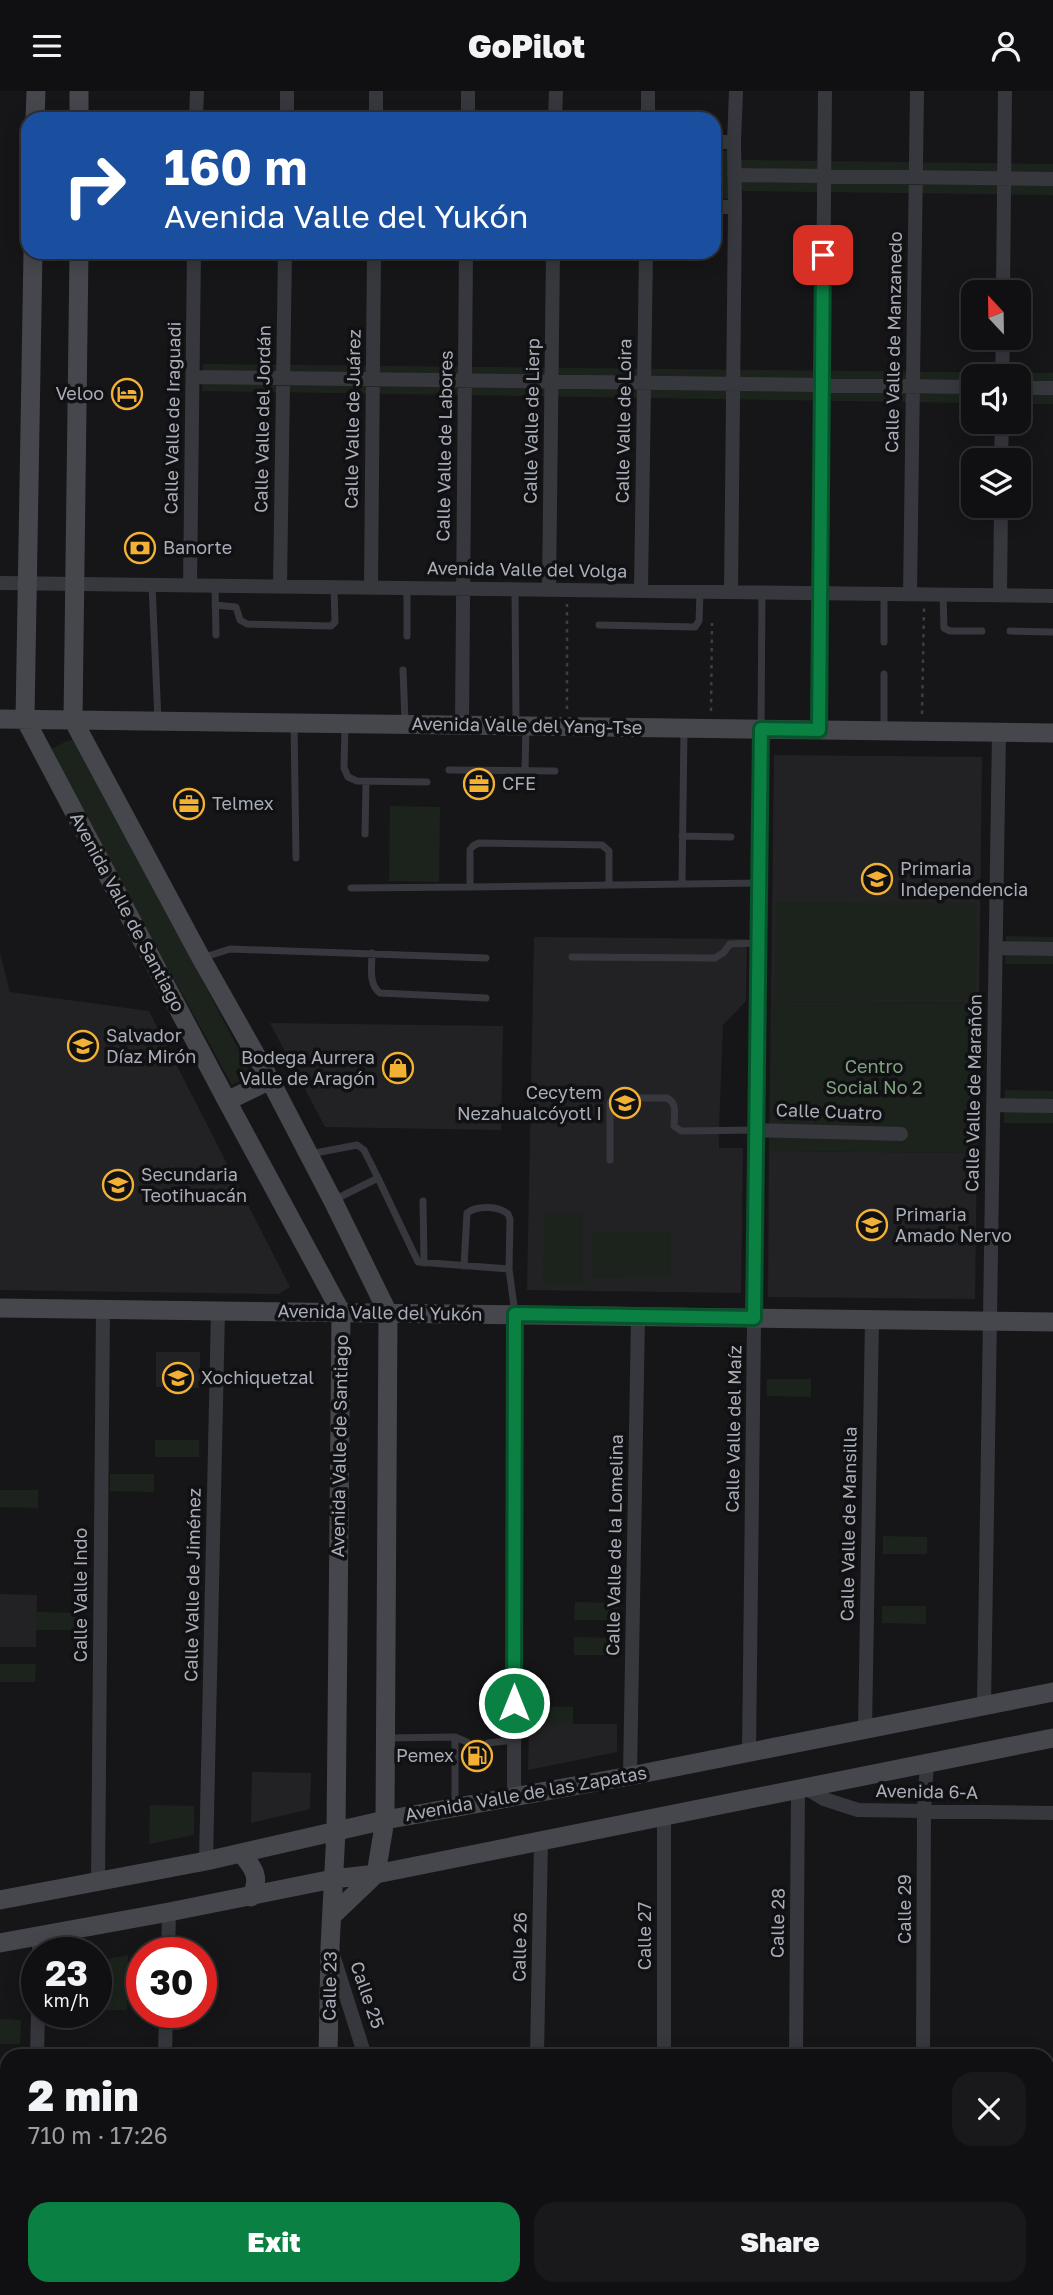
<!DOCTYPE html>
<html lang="en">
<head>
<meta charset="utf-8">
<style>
  :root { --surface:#101012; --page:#19191b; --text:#f1f3f6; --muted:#9c9d9f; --line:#303032; --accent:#0b8043 }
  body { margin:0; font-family:"Golos Text",sans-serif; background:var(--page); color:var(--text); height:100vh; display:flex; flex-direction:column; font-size:26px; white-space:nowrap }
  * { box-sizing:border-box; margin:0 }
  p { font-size:23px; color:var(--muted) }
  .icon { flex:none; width:38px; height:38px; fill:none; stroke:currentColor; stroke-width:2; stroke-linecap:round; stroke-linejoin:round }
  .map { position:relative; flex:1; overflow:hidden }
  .drawer { position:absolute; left:0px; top:1958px; width:1054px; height:247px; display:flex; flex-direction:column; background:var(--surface); border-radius:21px 21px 0 0; box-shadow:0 4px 18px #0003,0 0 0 2px var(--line) }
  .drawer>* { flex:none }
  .top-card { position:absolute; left:21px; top:21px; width:700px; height:147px; border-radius:21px; box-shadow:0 4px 18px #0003,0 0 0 2px var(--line); background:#1a4fa0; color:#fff; overflow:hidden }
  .needle { width:46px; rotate:338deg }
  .tools { position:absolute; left:961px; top:189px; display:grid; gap:14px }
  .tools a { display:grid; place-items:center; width:70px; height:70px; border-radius:14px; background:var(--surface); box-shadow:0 4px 18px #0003,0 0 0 2px var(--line); font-size:35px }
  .speed { position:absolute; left:21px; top:1846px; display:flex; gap:14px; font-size:35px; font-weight:700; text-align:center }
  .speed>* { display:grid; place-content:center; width:91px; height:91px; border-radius:50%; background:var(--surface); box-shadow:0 4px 18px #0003,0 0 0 2px var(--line); line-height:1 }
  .speed small { font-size:18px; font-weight:400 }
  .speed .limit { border:10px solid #d22; background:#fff; color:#111 }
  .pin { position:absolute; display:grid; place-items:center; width:60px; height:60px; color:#fff; margin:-30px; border-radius:14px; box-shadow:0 4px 10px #0006 }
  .me { position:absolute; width:77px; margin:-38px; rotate:0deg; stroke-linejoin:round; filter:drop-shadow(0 0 5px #0008) }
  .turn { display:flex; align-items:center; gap:24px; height:147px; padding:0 28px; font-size:32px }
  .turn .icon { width:91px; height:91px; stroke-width:2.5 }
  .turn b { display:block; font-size:49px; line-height:60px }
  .round { display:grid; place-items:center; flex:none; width:74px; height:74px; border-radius:21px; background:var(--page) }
  .overview { display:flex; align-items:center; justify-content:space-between; height:119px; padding:0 28px }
  h1 { font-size:42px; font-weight:800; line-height:52px }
  .button { display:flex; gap:14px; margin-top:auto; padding:14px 28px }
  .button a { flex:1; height:80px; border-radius:21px; background:var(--accent); color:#fff; font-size:28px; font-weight:800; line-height:80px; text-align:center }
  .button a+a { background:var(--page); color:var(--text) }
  header { display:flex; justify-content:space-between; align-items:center; height:91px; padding:0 28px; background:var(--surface); font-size:32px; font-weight:800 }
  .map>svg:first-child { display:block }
</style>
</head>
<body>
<header><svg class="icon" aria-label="menu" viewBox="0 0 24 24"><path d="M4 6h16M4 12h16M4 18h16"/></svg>GoPilot<svg class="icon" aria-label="person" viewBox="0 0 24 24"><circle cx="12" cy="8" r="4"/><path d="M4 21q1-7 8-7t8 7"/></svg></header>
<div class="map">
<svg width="1053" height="2204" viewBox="0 0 1053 2204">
  <rect width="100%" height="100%" fill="#161618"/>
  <path fill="#222225" d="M 774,664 L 982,666 L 979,912 L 771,910 Z
    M 534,846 L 747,848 L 746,910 L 723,934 L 719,1038 L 719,1057 L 743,1057 L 741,1202 L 527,1199 Z
    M 0,862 L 10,901 L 149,920 L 290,1196 L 278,1203 L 0,1199 Z
    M 270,932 L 503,935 L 501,1039 L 325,1036 Z
    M 769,1060 L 977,1062 L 975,1208 L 768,1206 Z
    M 156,1261 L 200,1261 L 200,1297 L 156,1296 Z
    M 0,1503 L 37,1504 L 36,1556 L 0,1556 Z
    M 529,1633 L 617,1633 L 617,1661 L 528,1679 Z
    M 252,1681 L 311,1682 L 310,1718 L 251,1732 Z
    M 46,2198 L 301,2198 L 301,2204 L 46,2204 Z"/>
  <path fill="#1c231d" d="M 714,60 L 738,60 L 738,69 L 1053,73 L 1053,104 L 738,100 L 737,108 L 714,107 Z
    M 203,273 L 1053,282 L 1053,313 L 1019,313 L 1018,285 L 973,285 L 973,312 L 202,300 Z
    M 76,648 L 252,984 L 232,994 L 49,659 L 67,650 Z
    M 390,715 L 440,716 L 439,791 L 389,790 Z
    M 776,811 L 977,812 L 976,909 L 775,908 Z
    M 1006,845 L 1053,846 L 1053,873 L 1005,873 Z
    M 771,910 L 979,912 L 977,1062 L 769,1060 Z
    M 1005,999 L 1053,1000 L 1053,1032 L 1004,1032 Z
    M 544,1122 L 583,1122 L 583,1194 L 543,1194 Z
    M 592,1140 L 671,1140 L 671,1186 L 592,1187 Z
    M 767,1288 L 811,1288 L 811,1306 L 767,1305 Z
    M 155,1349 L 199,1349 L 199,1366 L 155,1366 Z
    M 110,1383 L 154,1383 L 154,1401 L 110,1400 Z
    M 0,1399 L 38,1399 L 38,1417 L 0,1416 Z
    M 883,1445 L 927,1446 L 927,1463 L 883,1463 Z
    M 575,1511 L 618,1512 L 618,1529 L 574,1529 Z
    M 882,1515 L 926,1515 L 926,1533 L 882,1532 Z
    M 36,1521 L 80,1522 L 80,1539 L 36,1539 Z
    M 574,1546 L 618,1547 L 618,1564 L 574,1564 Z
    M 0,1573 L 36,1573 L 35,1591 L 0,1591 Z
    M 529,1615 L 573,1616 L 573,1633 L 529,1633 Z
    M 150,1714 L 194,1715 L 194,1744 L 149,1753 Z
    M 128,1864 L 127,1919 L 102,1919 L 103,1869 Z
    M 0,1928 L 21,1929 L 20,1953 L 0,1953 Z"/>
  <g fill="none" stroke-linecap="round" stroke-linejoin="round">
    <path stroke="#3d3f44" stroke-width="2.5" stroke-dasharray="3.5 5" stroke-linecap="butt" d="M 567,618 L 567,513
      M 711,620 L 712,532
      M 922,623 L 924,517"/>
    <path stroke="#37383d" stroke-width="7" d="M 152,494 L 158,629
      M 215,495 L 216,544
      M 515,499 L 516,634
      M 884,504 L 884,551
      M 943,504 L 944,537 L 950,540 L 982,540
      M 215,514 L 236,516 L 240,529 L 247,533 L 331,535 L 335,531 L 334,496
      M 599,534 L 695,536 L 699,530 L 700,501
      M 1010,540 L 1053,541
      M 407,545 L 407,498
      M 403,579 L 405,630
      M 884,583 L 884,638
      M 294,632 L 296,767
      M 345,634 L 344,677 L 348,686 L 357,690 L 427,691
      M 761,637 L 762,501
      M 449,679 L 555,680
      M 525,680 L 526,635
      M 365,743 L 366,690
      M 682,745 L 731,746
      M 682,792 L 684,639
      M 609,793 L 609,760 L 602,754 L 479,752 L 473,755 L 470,759 L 470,796 L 759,792
      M 351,797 L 470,796
      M 372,862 C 372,876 368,893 380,902 L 486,907
      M 572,866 L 715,867 L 723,862 L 730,853 L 759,852
      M 202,867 L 230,858 L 486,867
      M 310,1063 L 357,1054 L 364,1059 L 378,1087
      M 610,1069 L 610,1012 L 613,1008 L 618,1007 L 667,1007 C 678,1012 674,1025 674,1035 L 681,1040 L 756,1039
      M 334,1109 L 378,1087 L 418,1171 L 509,1178 L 515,1223
      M 423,1110 L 424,1172
      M 464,1175 L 467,1122 C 477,1114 499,1115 508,1123 L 510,1128 L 509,1178
      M 389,1647 L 455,1646
      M 488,1652 L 514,1649
      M 455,1716 L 455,1646 L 467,1651"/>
    <path stroke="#37383d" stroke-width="14" d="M 196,28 L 197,0
      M 287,28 L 287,0
      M 376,28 L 376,0
      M 468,28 L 468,0
      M 555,28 L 556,0
      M 648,28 L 648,0
      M 714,51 L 734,51 L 736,0
      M 734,51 L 735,116
      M 734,84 L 1053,88
      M 714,116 L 735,116 L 731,501
      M 1003,201 L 1005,0
      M 1002,285 L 1003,247
      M 193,286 L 973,296
      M 1018,297 L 1053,297
      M 1001,369 L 1002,331
      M 0,492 L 1053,505
      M 190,494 L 194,161
      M 280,495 L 285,161
      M 371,496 L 374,161
      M 549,499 L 553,161
      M 641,500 L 646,161
      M 910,503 L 917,0
      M 1000,504 L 1001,415
      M 462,634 L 466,161
      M 819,639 L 825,0
      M 996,857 L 1053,858
      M 993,1014 L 1053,1015
      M 756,1039 L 901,1043
      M 984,1615 L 999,641
      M 865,1639 L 872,1228
      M 749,1660 L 761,638
      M 630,1685 L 638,1225
      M 806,1697 L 824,1708 L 858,1719 L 1053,1722
      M 514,1706 L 515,1223
      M 206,1770 L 218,1220
      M 98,1791 L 103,1218
      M 39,1862 L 39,1845
      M 168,1862 L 169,1821
      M 334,1867 L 365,1965
      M 37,1965 L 38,1922
      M 165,1965 L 166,1922
      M 537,1965 L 541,1748
      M 664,1965 L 664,1724
      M 796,1965 L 798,1698
      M 923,1965 L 924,1720 L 927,1671
      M 402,2198 L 403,2204
      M 34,2204 L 34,2198
      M 533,2204 L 533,2198
      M 663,2204 L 663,2198
      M 794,2204 L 794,2198
      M 922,2204 L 922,2198
      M 1051,2204 L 1053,2028"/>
    <path stroke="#45474d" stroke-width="19" d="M 79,0 L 79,28
      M 35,28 L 36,0
      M 33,161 L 25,628 L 227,1010 L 341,1221 L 336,1740 L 330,1856 L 328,1965
      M 79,161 L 73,629 L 201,867 L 270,989 L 333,1110 L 388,1222 L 385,1729 L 376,1783 L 332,1825
      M 0,628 L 1053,642
      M 227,1010 L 270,989
      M 0,1217 L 1053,1231
      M 241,1762 C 254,1777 261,1787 251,1806
      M 0,1809 L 206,1770 L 385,1729 L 630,1685 L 1053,1601
      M 0,1852 L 169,1821 L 333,1788 L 376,1783 L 1053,1647
      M 325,2204 L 325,2198"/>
  </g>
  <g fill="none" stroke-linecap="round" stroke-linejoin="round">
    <g stroke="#07532c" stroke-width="18">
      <path id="route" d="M 514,1612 L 515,1223 L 754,1227 L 761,638 L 819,639 L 823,164"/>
    </g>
    <use href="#route" stroke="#0b8043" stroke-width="12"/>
  </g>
  <defs>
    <g id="hotel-ring" transform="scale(1.575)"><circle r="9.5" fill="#111113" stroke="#f2b134" stroke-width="1.5"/><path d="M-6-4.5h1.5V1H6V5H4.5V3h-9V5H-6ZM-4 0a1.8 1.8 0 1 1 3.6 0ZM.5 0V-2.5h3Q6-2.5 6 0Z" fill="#f2b134"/></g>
    <g id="bank-ring" transform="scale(1.575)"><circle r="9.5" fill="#111113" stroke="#f2b134" stroke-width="1.5"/><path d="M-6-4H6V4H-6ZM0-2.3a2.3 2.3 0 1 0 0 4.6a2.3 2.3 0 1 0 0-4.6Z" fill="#f2b134"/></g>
    <g id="office-ring" transform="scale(1.575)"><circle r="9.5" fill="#111113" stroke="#f2b134" stroke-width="1.5"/><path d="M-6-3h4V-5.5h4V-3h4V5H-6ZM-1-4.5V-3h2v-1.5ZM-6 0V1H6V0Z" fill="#f2b134"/></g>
    <g id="school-ring" transform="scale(1.575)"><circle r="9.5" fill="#111113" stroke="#f2b134" stroke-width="1.5"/><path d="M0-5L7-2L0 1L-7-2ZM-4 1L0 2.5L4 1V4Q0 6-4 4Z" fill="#f2b134"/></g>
    <g id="shop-ring" transform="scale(1.575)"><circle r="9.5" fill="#111113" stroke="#f2b134" stroke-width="1.5"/><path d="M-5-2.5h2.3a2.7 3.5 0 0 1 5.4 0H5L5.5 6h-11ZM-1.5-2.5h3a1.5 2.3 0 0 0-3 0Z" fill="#f2b134"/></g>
    <g id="university-ring" transform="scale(1.575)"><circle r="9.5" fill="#111113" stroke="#f2b134" stroke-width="1.5"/><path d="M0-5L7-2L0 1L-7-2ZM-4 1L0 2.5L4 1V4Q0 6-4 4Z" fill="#f2b134"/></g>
    <g id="fuel-ring" transform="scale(1.575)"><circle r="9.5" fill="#111113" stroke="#f2b134" stroke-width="1.5"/><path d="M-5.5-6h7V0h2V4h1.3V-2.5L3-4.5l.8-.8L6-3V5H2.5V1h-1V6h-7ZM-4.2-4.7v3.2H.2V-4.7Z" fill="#f2b134"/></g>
  </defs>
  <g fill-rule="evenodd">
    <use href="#hotel-ring" x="127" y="303"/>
    <use href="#bank-ring" x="140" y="457"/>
    <use href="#office-ring" x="479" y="693"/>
    <use href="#office-ring" x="189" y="713"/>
    <use href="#school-ring" x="877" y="788"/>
    <use href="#school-ring" x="83" y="955"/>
    <use href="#shop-ring" x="398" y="977"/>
    <use href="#university-ring" x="625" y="1012"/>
    <use href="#school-ring" x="118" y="1094"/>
    <use href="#school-ring" x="872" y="1134"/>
    <use href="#school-ring" x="178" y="1287"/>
    <use href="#fuel-ring" x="477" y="1665"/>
  </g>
  <g text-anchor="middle" stroke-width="7" stroke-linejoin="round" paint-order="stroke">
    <g font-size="18" fill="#a8adb8" stroke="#111113">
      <text transform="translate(894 251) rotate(-89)" y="6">Calle Valle de Manzanedo</text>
      <text transform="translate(173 327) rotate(-89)" y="6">Calle Valle de Iraguadi</text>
      <text transform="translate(263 328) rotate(-89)" y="6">Calle Valle del Jordán</text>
      <text transform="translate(353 328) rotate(-89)" y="6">Calle Valle de Juárez</text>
      <text transform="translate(532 330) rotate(-89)" y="6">Calle Valle de Lierp</text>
      <text transform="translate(624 330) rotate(-89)" y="6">Calle Valle de Loira</text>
      <text transform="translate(445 355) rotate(-89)" y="6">Calle Valle de Labores</text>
      <text transform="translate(527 479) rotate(1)" y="6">Avenida Valle del Volga</text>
      <text transform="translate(527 635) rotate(1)" y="6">Avenida Valle del Yang-Tse</text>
      <text transform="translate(127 821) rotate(62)" y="6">Avenida Valle de Santiago</text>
      <text transform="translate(974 1002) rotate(-89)" y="6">Calle Valle de Marañón</text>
      <text transform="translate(829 1021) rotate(2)" y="6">Calle Cuatro</text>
      <text transform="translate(380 1222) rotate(1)" y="6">Avenida Valle del Yukón</text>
      <text transform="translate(734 1338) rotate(-89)" y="6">Calle Valle del Maíz</text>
      <text transform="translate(340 1355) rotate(-89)" y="6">Avenida Valle de Santiago</text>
      <text transform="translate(849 1433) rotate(-89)" y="6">Calle Valle de Mansilla</text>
      <text transform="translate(615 1454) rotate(-89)" y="6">Calle Valle de la Lomelina</text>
      <text transform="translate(193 1494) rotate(-89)" y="6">Calle Valle de Jiménez</text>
      <text transform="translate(81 1504) rotate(-90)" y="6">Calle Valle Indo</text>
      <text transform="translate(927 1701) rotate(1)" y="6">Avenida 6-A</text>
      <text transform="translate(526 1703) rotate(-10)" y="6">Avenida Valle de las Zapatas</text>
      <text transform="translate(905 1818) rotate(-90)" y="6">Calle 29</text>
      <text transform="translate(778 1832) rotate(-89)" y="6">Calle 28</text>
      <text transform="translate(645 1845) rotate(-90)" y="6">Calle 27</text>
      <text transform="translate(520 1856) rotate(-89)" y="6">Calle 26</text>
      <text transform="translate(330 1895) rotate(-89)" y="6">Calle 23</text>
      <text transform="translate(367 1904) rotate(71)" y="6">Calle 25</text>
    </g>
    <g font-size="18" fill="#a8adb8" stroke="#111113" text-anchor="start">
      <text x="104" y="309" text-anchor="end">Veloo</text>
      <text x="163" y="463">Banorte</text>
      <text x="502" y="699">CFE</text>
      <text x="212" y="719">Telmex</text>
      <text x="900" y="784">Primaria<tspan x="900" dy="21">Independencia</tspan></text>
      <text x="106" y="951">Salvador<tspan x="106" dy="21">Díaz Mirón</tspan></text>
      <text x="375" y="973" text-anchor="end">Bodega Aurrera<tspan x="375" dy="21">Valle de Aragón</tspan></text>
      <text x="602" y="1008" text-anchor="end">Cecytem<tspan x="602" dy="21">Nezahualcóyotl I</tspan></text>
      <text x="141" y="1090">Secundaria<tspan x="141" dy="21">Teotihuacán</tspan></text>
      <text x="895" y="1130">Primaria<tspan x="895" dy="21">Amado Nervo</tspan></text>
      <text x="201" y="1293">Xochiquetzal</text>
      <text x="454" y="1671" text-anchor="end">Pemex</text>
    </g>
    <g font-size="18" fill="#7fa381" stroke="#111113">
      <text x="874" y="982">Centro<tspan x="874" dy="21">Social No 2</tspan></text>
    </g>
  </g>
</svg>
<div class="tools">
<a><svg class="needle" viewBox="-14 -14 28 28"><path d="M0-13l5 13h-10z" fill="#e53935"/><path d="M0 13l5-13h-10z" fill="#9c9d9f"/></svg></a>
<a><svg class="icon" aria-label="sound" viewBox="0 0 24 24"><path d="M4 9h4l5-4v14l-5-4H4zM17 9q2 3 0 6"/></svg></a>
<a><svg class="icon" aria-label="layers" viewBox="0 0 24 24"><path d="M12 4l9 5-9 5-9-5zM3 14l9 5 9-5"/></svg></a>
</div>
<div class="speed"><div>23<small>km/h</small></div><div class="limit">30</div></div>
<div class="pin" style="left:823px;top:164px;background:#d93025"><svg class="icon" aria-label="arrive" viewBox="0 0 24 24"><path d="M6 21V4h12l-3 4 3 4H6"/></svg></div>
<svg class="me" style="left:514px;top:1612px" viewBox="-20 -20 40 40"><circle r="17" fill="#0b8043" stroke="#fff" stroke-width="3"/><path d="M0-11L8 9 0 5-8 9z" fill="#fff"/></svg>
<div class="top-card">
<div class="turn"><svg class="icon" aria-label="right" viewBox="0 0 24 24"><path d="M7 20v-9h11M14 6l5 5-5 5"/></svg><div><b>160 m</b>Avenida Valle del Yukón</div></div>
</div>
<section class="drawer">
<div class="overview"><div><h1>2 min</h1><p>710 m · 17:26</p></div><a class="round"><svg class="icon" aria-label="close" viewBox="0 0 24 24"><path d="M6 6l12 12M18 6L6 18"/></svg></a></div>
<div class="button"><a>Exit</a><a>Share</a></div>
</section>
</div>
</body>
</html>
